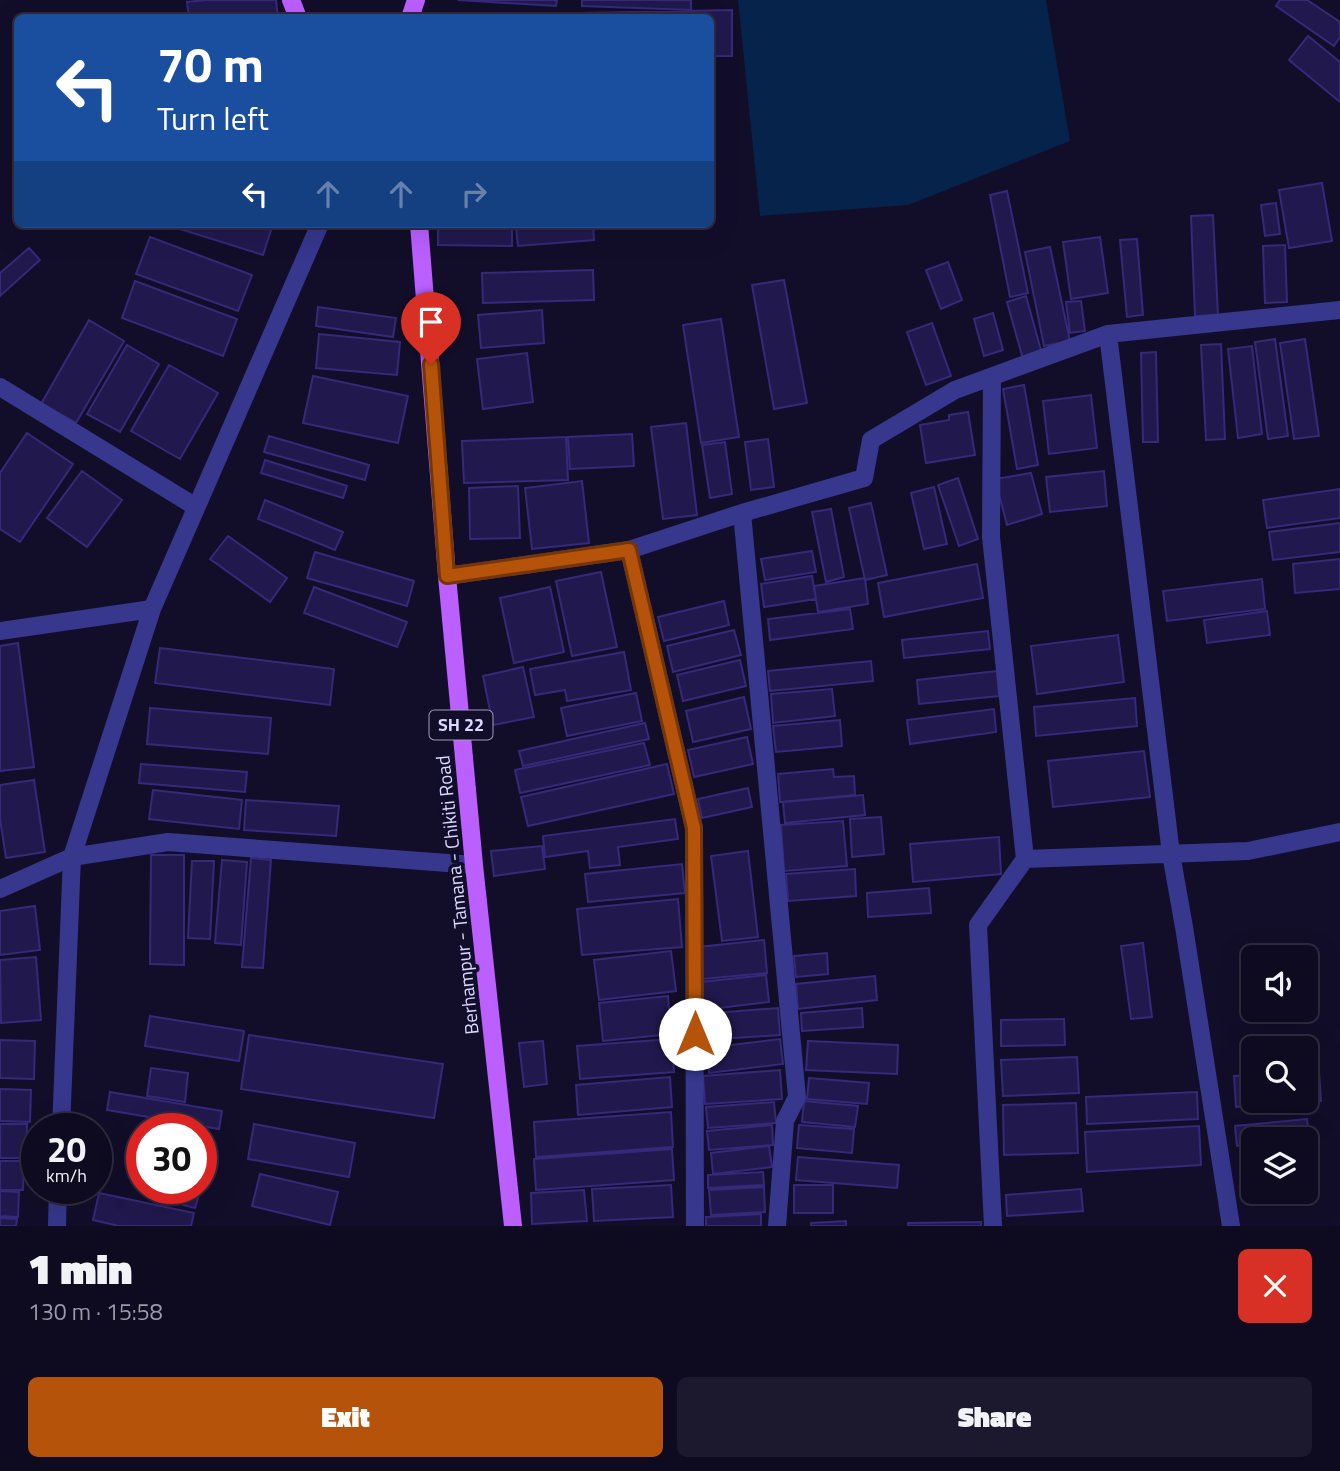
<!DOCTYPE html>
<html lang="en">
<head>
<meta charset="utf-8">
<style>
  :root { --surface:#0e0a20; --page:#1c182d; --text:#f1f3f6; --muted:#9b9aa5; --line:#2e2b3e; --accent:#b45309 }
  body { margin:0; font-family:"Titillium Web",sans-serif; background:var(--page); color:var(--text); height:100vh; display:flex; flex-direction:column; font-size:26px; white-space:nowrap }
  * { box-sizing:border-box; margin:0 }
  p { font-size:23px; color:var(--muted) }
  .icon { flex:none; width:38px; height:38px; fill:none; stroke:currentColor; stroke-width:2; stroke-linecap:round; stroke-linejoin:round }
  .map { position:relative; height:1226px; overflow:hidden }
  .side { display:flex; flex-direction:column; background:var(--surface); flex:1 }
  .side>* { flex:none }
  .hud { position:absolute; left:14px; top:14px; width:700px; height:214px; border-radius:10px; box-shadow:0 7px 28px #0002,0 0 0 2px var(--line); background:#1a4fa0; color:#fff; overflow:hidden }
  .tools { position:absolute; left:1241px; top:945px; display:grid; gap:14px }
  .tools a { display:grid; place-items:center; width:77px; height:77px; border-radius:10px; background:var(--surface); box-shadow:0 7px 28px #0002,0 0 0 2px var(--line); font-size:35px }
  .speed { position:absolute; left:21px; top:1113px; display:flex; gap:14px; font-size:35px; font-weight:700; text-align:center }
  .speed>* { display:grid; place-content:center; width:91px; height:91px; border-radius:50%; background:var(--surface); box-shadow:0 7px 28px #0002,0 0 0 2px var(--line); line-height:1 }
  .speed small { font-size:18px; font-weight:400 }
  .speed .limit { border:10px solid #d22; background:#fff; color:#111 }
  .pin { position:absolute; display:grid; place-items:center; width:60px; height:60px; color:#fff; margin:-72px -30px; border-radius:50% 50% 50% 0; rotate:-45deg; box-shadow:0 0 7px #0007 }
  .pin .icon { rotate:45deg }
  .me { position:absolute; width:77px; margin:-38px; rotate:0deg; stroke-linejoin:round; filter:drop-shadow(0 0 5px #0008) }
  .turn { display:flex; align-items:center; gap:24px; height:147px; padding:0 28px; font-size:32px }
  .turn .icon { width:91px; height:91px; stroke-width:2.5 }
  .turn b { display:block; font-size:49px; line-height:60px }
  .lanes { display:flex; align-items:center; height:66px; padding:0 28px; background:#0003; justify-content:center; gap:35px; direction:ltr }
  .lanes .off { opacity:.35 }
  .round { display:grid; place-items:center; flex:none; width:74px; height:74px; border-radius:10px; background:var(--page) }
  .overview { display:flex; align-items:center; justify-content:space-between; height:119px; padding:0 28px }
  h1 { font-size:42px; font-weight:800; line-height:52px }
  .button { display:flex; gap:14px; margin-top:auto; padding:14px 28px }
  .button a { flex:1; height:80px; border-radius:10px; background:var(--accent); color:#fff; font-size:28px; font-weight:800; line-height:80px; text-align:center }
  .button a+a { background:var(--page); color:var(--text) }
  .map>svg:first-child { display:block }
</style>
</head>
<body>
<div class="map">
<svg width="1340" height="1226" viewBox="0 0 1340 1226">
  <rect width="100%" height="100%" fill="#120e2a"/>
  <path fill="#06234b" d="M 738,0 L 1046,0 L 1070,141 L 908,205 L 760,216 Z"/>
  <path fill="#21194d" stroke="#35297a" stroke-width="2" d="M 206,0 L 276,0 L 278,18 L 189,18 L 187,2 Z
    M 458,0 L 557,0 L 556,6 Z
    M 582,0 L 691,0 L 691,10 L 582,6 Z
    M 1280,0 L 1307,0 L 1340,22 L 1340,37 L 1334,46 L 1276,6 Z
    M 732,10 L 732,56 L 710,56 L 710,18 L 581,18 L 581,13 Z
    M 1308,36 L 1340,62 L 1340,102 L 1289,60 Z
    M 1322,183 L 1332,241 L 1289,248 L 1279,190 Z
    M 1007,191 L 1028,293 L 1010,297 L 990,195 Z
    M 1276,203 L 1280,234 L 1265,236 L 1261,205 Z
    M 1213,215 L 1218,315 L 1195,316 L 1191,216 Z
    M 164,224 L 273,224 L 263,255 Z
    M 438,224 L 512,224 L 512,246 L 438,245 Z
    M 553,224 L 593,224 L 594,240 L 518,246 L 516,227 Z
    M 150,237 L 252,275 L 238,311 L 136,274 Z
    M 1100,237 L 1108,293 L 1071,299 L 1063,242 Z
    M 1137,239 L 1143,315 L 1127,317 L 1120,240 Z
    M 1285,245 L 1287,302 L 1265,303 L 1263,246 Z
    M 1050,247 L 1070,341 L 1044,346 L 1025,252 Z
    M 29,248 L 40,260 L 0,296 L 0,273 Z
    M 948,262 L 962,300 L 941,309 L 926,270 Z
    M 593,270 L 594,300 L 483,303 L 482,273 Z
    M 784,280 L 807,403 L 774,409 L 752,285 Z
    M 135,281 L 237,319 L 223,356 L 122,318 Z
    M 1026,296 L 1042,354 L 1023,359 L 1007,302 Z
    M 1081,301 L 1085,331 L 1070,333 L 1066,302 Z
    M 318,307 L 396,318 L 393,337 L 316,326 Z
    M 542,310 L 544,343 L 481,348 L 478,315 Z
    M 993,313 L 1003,350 L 984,356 L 974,319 Z
    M 721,319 L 739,437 L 701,443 L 683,325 Z
    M 89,320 L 124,341 L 76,423 L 41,404 Z
    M 932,323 L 951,376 L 926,385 L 907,332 Z
    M 319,334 L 400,342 L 397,375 L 316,368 Z
    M 1275,339 L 1288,436 L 1268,439 L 1255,342 Z
    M 1305,339 L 1319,436 L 1294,439 L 1280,343 Z
    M 1221,344 L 1225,439 L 1206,440 L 1201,345 Z
    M 127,345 L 159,364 L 120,432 L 87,414 Z
    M 1252,346 L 1262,434 L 1238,438 L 1228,349 Z
    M 1156,352 L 1158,442 L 1143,442 L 1141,353 Z
    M 527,353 L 533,402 L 483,409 L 477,359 Z
    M 169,365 L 218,393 L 180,459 L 131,431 Z
    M 313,376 L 408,396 L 398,443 L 303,423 Z
    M 1024,385 L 1038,465 L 1017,469 L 1003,389 Z
    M 1091,395 L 1097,448 L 1049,454 L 1043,401 Z
    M 968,412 L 975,455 L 926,463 L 920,425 L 949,420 L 949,415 Z
    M 686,423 L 697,515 L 663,519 L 651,427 Z
    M 27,433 L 73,464 L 20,542 L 0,529 L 0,473 Z
    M 632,434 L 634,466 L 570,469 L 568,437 Z
    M 269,436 L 369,465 L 365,480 L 264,452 Z
    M 566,437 L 568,480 L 464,483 L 462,441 Z
    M 768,439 L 774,487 L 751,490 L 745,442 Z
    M 725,442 L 732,494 L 710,498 L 702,445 Z
    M 265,460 L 347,486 L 343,498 L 261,473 Z
    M 82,471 L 122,500 L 87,547 L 47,518 Z
    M 1104,471 L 1107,506 L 1050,512 L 1046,477 Z
    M 1031,473 L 1042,514 L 1007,525 L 995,479 Z
    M 958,478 L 978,539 L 959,546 L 938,485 Z
    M 582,481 L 589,543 L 532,549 L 525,488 Z
    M 518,486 L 520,538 L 470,539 L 469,488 Z
    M 934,487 L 947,544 L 924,549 L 911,493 Z
    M 1340,489 L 1340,518 L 1267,528 L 1263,500 Z
    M 265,500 L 343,532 L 335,550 L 258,519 Z
    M 871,503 L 887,575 L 865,580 L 849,508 Z
    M 831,509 L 844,577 L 826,582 L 812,512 Z
    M 1340,523 L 1340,552 L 1273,560 L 1269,532 Z
    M 228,536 L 287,578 L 270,602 L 210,559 Z
    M 812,551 L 816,572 L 765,580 L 761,559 Z
    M 315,552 L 414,581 L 407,606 L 307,578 Z
    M 1340,559 L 1340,589 L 1295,593 L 1293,564 Z
    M 977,564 L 983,598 L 884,617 L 878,583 Z
    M 601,572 L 617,647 L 572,656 L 556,581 Z
    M 812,576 L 816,599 L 764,607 L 761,584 Z
    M 865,578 L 868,604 L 818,612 L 814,586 Z
    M 1262,579 L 1265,609 L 1167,621 L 1163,591 Z
    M 314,587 L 407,622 L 397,647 L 304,613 Z
    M 550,587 L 564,652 L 514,663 L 500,598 Z
    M 724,601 L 729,625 L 664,641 L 658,617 Z
    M 850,609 L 853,629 L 770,640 L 768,619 Z
    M 1267,611 L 1270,635 L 1207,643 L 1204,620 Z
    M 734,630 L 741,655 L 673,672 L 667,646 Z
    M 988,631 L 990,649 L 904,658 L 902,640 Z
    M 1118,635 L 1124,682 L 1037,694 L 1031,646 Z
    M 18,643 L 34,767 L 0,771 L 0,646 Z
    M 160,648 L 334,669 L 330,705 L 155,683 Z
    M 624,652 L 631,690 L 567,701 L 565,690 L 535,695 L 530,669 Z
    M 740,660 L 746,686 L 683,701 L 677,675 Z
    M 871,661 L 873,681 L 770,691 L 768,671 Z
    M 523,667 L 534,717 L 493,725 L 483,676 Z
    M 997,671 L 999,696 L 919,704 L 917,680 Z
    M 832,689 L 835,716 L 773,723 L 771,694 Z
    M 636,693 L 642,721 L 567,736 L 561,708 Z
    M 744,697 L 751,729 L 693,742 L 686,711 Z
    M 1135,698 L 1137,726 L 1036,736 L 1034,707 Z
    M 150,708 L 271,718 L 268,754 L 147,744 Z
    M 994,709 L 996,732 L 910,744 L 907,720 Z
    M 840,720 L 842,746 L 776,752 L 773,726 Z
    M 645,723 L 649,739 L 523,766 L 519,751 Z
    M 747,737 L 753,764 L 694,777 L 688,750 Z
    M 644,743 L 650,765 L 520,793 L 515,770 Z
    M 1144,751 L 1150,797 L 1053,807 L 1048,761 Z
    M 141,764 L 247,772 L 245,792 L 139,783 Z
    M 667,764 L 674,794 L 528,826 L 521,797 Z
    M 833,769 L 834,777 L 854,776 L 855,795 L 780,802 L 778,774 Z
    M 34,780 L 45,852 L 6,858 L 0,819 L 0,785 Z
    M 748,788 L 752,807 L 702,818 L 698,799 Z
    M 153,790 L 242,800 L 239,829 L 149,819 Z
    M 863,795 L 865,815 L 785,823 L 783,802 Z
    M 246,800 L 339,806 L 336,836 L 244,830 Z
    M 881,817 L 884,854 L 852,857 L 850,819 Z
    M 675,819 L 678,839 L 618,847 L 620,865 L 590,868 L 588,851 L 545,857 L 543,836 Z
    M 843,821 L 847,866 L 784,871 L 781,825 Z
    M 999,837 L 1001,874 L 913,882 L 910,844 Z
    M 542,846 L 545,869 L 494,876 L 491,851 Z
    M 748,851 L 758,937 L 722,941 L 711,856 Z
    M 151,855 L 184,855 L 184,965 L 150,964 Z
    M 251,858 L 271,860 L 263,968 L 242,967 Z
    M 222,860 L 247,862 L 241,945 L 215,943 Z
    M 192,861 L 214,861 L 210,939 L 188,938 Z
    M 682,864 L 685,893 L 588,902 L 585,874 Z
    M 855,869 L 856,896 L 788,901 L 786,874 Z
    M 929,888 L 931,913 L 868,917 L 867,893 Z
    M 678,899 L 682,947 L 582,955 L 577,909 Z
    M 35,906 L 40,950 L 0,955 L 0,911 Z
    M 764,940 L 767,973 L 703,979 L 699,947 Z
    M 1143,943 L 1152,1017 L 1131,1019 L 1121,946 Z
    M 671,951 L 676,991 L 599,1000 L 594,960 Z
    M 827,953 L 828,974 L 796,977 L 794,956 Z
    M 36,957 L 41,1020 L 1,1023 L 0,960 Z
    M 766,975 L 769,1002 L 704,1010 L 701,982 Z
    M 875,976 L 877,1000 L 798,1009 L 796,984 Z
    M 668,996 L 671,1034 L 603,1041 L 599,1003 Z
    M 778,1008 L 780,1035 L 704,1040 L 702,1014 Z
    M 862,1008 L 863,1027 L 802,1031 L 801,1013 Z
    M 150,1016 L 244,1031 L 239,1061 L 145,1046 Z
    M 1064,1019 L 1065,1045 L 1001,1046 L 1001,1020 Z
    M 249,1035 L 443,1064 L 434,1118 L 241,1089 Z
    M 671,1039 L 674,1072 L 580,1079 L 577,1046 Z
    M 780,1039 L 783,1064 L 709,1073 L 707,1048 Z
    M 0,1040 L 35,1041 L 34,1079 L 0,1078 Z
    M 543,1041 L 547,1084 L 524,1087 L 519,1043 Z
    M 808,1041 L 898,1045 L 897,1074 L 806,1070 Z
    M 1077,1057 L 1079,1093 L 1003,1096 L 1001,1060 Z
    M 151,1068 L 188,1073 L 185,1102 L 147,1096 Z
    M 780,1070 L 782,1099 L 705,1104 L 703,1076 Z
    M 1319,1071 L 1321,1101 L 1236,1107 L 1234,1076 L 1253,1075 L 1253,1101 L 1306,1101 L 1306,1072 Z
    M 670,1077 L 672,1107 L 578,1115 L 576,1085 Z
    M 809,1078 L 869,1083 L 867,1104 L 807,1099 Z
    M 0,1089 L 31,1090 L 30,1122 L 0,1121 Z
    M 110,1092 L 222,1111 L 219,1129 L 107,1110 Z
    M 1197,1092 L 1198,1119 L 1087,1124 L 1086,1097 Z
    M 804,1101 L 858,1106 L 855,1127 L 802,1122 Z
    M 774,1102 L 776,1123 L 708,1128 L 706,1107 Z
    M 1076,1103 L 1078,1153 L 1004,1155 L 1003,1105 Z
    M 671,1112 L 673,1147 L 536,1157 L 534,1122 Z
    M 1307,1119 L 1309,1139 L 1253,1139 L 1253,1144 L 1237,1146 L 1235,1126 Z
    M 0,1124 L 27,1124 L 26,1158 L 0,1158 Z
    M 254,1124 L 355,1143 L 349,1177 L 248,1159 Z
    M 772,1125 L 773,1145 L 709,1150 L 707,1131 Z
    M 799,1125 L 854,1129 L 852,1153 L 797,1148 Z
    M 1199,1126 L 1201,1165 L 1087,1172 L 1085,1132 Z
    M 769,1146 L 772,1167 L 713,1174 L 711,1153 Z
    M 672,1149 L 674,1180 L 536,1190 L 534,1159 Z
    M 798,1157 L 899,1165 L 897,1188 L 796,1180 Z
    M 0,1161 L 24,1161 L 23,1190 L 0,1190 Z
    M 763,1172 L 764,1185 L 708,1188 L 708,1175 Z
    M 260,1174 L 338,1192 L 330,1225 L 252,1206 Z
    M 671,1185 L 673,1217 L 594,1221 L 592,1189 Z
    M 794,1185 L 833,1185 L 833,1213 L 794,1213 Z
    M 764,1187 L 765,1212 L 711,1215 L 709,1190 Z
    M 152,1188 L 201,1188 L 195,1208 L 150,1196 Z
    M 1081,1189 L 1083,1211 L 1007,1216 L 1006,1195 Z
    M 584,1190 L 587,1221 L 532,1224 L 531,1193 Z
    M 0,1191 L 19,1192 L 18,1217 L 0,1216 Z
    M 99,1193 L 194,1213 L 191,1226 L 119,1226 L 93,1220 Z
    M 761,1214 L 761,1226 L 706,1226 L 706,1217 Z
    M 0,1218 L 17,1219 L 16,1226 L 0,1226 Z
    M 846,1221 L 846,1226 L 811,1226 L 811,1223 Z
    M 981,1222 L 981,1226 L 908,1226 L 908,1223 Z"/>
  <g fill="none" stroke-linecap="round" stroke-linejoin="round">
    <path stroke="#36378d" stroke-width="18" d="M 1108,334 L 1171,854 L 1184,927 L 1231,1226
      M 992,377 L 991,537 L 1025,859 L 1248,851 L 1340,832
      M 0,387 L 196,507
      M 742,513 L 797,1097 L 785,1121 L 777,1226
      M 629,550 L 694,828 L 695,1226
      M 447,576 L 629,550 L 742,513 L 864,478 L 871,440 L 955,390 L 1108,334 L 1340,310
      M 0,631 L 152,609
      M 0,889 L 72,857 L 168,842 L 474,865
      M 61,1129 L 72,857 L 152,609 L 320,224
      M 57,1226 L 58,1188
      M 993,1226 L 978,925 L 1025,859"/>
    <path stroke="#bb5fff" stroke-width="18" d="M 291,0 L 298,18
      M 410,18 L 416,0
      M 419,224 L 447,576 L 474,865 L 513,1226"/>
  </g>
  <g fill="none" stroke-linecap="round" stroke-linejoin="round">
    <g stroke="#753606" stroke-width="18">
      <path id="route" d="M 431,364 L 447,576 L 629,550 L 694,828 L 695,1034"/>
    </g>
    <use href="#route" stroke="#b45309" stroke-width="12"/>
  </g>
  <g text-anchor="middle" stroke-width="7" stroke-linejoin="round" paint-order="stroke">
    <rect fill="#120e2a" stroke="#9e9bbf" stroke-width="2" x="429.5" y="710.5" width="63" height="29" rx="5"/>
    <g font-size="18" font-weight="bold" fill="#dad8ff">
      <text x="461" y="731">SH 22</text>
    </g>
    <g font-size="19" fill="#dad8ff" stroke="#120e2a">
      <text transform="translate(457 895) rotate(-96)" y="7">Berhampur - Tamana - Chikiti Road</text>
    </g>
  </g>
</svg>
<div class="tools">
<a><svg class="icon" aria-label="sound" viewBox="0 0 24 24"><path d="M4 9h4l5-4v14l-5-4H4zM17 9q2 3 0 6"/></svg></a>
<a><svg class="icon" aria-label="search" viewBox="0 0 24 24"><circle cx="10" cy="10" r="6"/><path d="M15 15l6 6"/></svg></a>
<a><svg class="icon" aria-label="layers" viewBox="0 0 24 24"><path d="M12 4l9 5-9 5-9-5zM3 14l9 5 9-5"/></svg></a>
</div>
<div class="speed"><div>20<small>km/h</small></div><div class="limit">30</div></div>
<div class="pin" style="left:431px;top:364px;background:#d93025"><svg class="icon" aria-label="arrive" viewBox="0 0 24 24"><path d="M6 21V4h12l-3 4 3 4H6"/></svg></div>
<svg class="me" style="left:695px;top:1034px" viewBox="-20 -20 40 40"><circle r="19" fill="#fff"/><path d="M0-13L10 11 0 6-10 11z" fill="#b45309"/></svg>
<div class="hud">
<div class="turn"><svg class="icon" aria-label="left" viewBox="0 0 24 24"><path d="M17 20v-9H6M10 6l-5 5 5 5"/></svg><div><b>70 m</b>Turn left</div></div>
<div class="lanes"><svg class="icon" aria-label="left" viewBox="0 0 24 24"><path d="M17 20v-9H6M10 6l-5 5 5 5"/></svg><svg class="icon off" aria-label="ahead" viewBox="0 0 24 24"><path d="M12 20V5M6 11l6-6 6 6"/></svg><svg class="icon off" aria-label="ahead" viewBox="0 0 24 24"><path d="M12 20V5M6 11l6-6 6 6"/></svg><svg class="icon off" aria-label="right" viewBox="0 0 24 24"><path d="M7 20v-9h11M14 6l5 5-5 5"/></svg></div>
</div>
</div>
<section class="side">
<div class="overview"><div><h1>1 min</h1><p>130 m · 15:58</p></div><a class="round" style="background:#d93025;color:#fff"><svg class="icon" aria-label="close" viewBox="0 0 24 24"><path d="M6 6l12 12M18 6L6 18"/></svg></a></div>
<div class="button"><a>Exit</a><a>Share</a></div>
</section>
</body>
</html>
